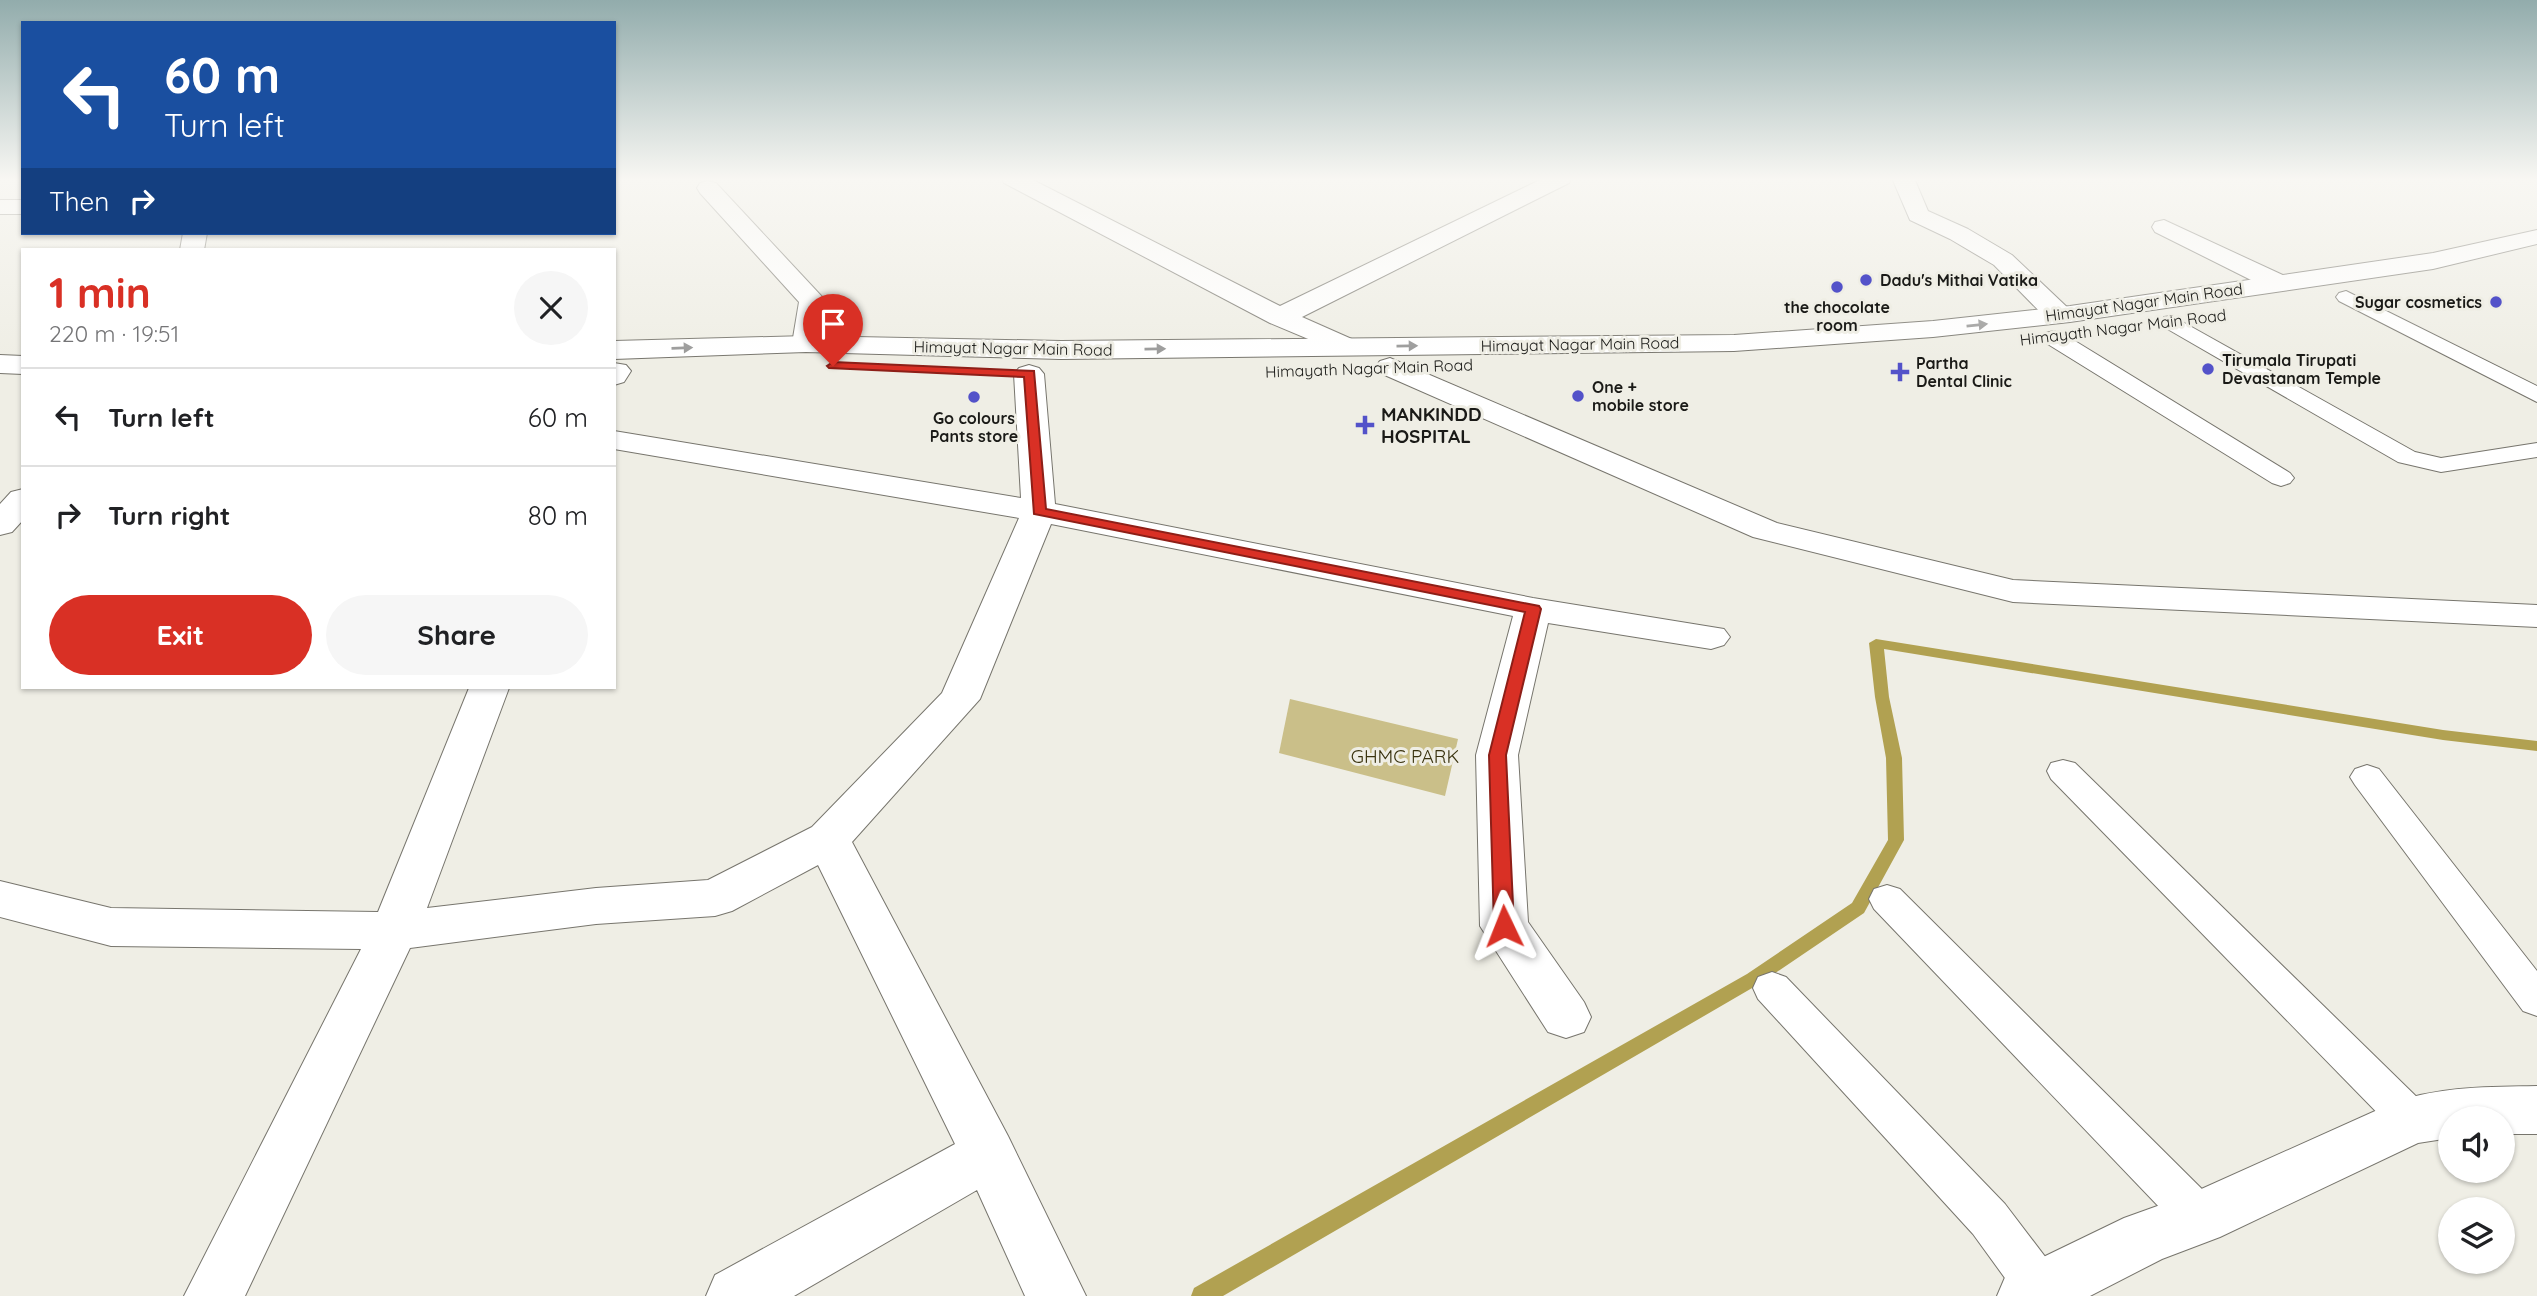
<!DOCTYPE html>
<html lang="en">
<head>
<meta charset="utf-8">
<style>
  :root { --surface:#fff; --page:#f6f6f6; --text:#202124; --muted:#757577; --line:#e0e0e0; --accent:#d93025 }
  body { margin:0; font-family:Quicksand,sans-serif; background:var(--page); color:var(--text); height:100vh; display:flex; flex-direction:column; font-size:26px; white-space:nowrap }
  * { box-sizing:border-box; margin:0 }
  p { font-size:23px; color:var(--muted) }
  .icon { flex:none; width:38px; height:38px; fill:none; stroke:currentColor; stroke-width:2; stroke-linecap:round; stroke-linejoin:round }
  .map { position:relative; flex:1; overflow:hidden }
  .details { position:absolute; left:21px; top:248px; width:595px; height:441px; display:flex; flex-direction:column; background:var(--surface); border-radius:0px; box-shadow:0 2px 5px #0004 }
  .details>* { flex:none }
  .top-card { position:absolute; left:21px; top:21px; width:595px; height:214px; border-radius:0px; box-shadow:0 2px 5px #0004; background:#1a4fa0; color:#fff; overflow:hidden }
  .buttons { position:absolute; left:2438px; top:1106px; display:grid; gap:14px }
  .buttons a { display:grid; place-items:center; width:77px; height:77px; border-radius:50%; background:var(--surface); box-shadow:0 2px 5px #0004; font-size:35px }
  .pin { position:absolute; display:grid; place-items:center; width:60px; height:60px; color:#fff; margin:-72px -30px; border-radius:50% 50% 50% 0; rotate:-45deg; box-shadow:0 0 7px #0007 }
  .pin .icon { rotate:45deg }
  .me { position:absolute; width:77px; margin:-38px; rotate:358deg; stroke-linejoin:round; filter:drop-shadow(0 0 5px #0008) }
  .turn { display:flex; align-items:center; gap:24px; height:147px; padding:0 28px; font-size:32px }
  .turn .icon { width:91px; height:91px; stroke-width:2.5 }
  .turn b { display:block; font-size:49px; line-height:60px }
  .then { display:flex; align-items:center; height:66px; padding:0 28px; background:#0003; gap:14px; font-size:26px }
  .round { display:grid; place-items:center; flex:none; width:74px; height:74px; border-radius:37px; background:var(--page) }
  .summary { display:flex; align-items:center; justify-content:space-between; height:119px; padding:0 28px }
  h1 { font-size:42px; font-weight:700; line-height:52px; color:var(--accent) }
  .primary-button { display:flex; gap:14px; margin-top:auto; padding:14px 28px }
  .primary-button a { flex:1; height:80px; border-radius:42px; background:var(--accent); color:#fff; font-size:28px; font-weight:700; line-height:80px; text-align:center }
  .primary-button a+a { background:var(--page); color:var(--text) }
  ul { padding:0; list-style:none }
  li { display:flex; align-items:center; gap:21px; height:98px; padding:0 28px; border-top:2px solid var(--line) }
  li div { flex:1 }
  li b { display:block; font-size:26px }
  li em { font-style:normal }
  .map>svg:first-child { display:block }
</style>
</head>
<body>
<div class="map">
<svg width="2537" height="1296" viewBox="0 0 2537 1296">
  <rect width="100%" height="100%" fill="#efeee5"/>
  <path fill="#cabf89" d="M 1290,699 L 1458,739 L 1445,796 L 1279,753 Z"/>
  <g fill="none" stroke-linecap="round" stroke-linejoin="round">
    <path fill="#b1a151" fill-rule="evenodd" d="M 1876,639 L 2443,730 L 2537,741 L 2537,751 L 2443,740 L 1884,649 L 1889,697 L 1902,758 L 1904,840 L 1864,913 L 1759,984 L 1223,1296 L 1191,1296 L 1194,1288 L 1747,974 L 1852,903 L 1888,840 L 1886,758 L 1875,697 L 1869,643 Z"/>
    <g stroke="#77756d" stroke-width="2">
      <path id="lane" d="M 2346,291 L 2537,386 L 2537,402 L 2339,301 L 2336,297 L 2339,293 Z
        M 2172,316 L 2415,452 L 2441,458 L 2537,443 L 2537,457 L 2441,472 L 2398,462 L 2164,327 L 2161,322 L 2164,317 Z
        M 2054,331 L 2062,333 L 2290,473 L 2294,478 L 2290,483 L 2281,486 L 2272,483 L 2046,343 L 2043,338 L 2046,333 Z
        M 2063,760 L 2075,763 L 2427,1107 L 2433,1120 L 2427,1133 L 2412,1139 L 2397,1133 L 2051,779 L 2047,771 L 2051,763 Z
        M 2367,765 L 2379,769 L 2537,971 L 2537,1016 L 2523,1011 L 2355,785 L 2350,777 L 2355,769 Z
        M 1887,885 L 1900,889 L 2216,1203 L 2222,1218 L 2216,1233 L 2200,1239 L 2184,1233 L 1874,909 L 1869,899 L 1874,889 Z
        M 1772,972 L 1786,977 L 2005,1204 L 2059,1275 L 2066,1291 L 2064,1296 L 2018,1296 L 1973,1234 L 1758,999 L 1753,988 L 1758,977 Z"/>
    </g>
    <g stroke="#77756d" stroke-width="2">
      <path id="street" d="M 1892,178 L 1914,178 L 1928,211 L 1968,229 L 2012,255 L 2069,309 L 2073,315 L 2069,321 L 2059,323 L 2049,321 L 1994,265 L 1950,239 L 1910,220 Z
        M 708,181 L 716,183 L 826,301 L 820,344 L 816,350 L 806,352 L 796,350 L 792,344 L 799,302 L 700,193 L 697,188 L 700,183 Z
        M 0,200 L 23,200 L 23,214 L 0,214 Z
        M 2164,220 L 2287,277 L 2291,283 L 2287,289 L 2278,291 L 2269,289 L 2155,232 L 2152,227 L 2155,222 Z
        M 1390,358 L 1777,523 L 2013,580 L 2537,605 L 2537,627 L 2013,602 L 1753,537 L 1380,373 L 1375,367 L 1380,361 Z
        M 614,363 L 626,365 L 631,371 L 624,382 L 614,385 Z
        M 1029,365 L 1039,368 L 1044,374 L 1055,504 L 1533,598 L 1724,629 L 1730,637 L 1724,645 L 1711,649 L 1548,623 L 1518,755 L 1528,922 L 1584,1002 L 1591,1017 L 1584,1032 L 1566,1038 L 1548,1032 L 1480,926 L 1476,755 L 1513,616 L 1051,524 L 980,699 L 852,842 L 1008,1136 L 1086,1296 L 1025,1296 L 977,1190 L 794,1296 L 706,1296 L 715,1275 L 955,1144 L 818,865 L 732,911 L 715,916 L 596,924 L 410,948 L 245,1296 L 184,1296 L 361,949 L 111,946 L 0,917 L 0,881 L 111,908 L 378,912 L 469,688 L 509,688 L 427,908 L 596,888 L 708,880 L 812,827 L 942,693 L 1019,518 L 614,449 L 614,431 L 1021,498 L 1014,374 L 1019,368 Z
        M 23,489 L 23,520 L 12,532 L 0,535 L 0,504 L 11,492 Z
        M 2537,1086 L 2537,1134 L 2502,1134 L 2502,1118 L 2450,1118 L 2450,1138 L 2418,1143 L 2220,1237 L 2162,1259 L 2090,1296 L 1997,1296 L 2006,1275 L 2124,1218 L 2188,1195 L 2393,1103 C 2439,1086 2489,1087 2537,1086 Z"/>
    </g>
    <g stroke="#77756d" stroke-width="2">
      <path id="secondary" d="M 1001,178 L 1029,178 L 1280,306 L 1544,178 L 1572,178 L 1569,183 L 1302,317 L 1354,340 L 1358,346 L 1354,352 L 1344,354 L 1270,323 L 1004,183 Z
        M 183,233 L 207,233 L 204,250 L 180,250 Z"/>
    </g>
    <g stroke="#77756d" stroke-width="2">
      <path id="primary" d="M 2537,230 L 2537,244 L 2433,269 L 2070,322 L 1933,337 L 1734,351 L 1061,359 L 806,352 L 614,359 L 614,341 L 806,336 L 1061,341 L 1734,335 L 1933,321 L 2070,306 L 2433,253 Z
        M 0,355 L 23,356 L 23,374 L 0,373 Z"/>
    </g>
    <use href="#lane" fill="#fff" fill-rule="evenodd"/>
    <use href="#street" fill="#fff" fill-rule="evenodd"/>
    <use href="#secondary" fill="#fff" fill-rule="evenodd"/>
    <use href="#primary" fill="#fff" fill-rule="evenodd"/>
  </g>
  <defs><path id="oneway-solid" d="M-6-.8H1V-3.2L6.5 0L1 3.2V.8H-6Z" transform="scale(1.75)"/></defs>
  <g fill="#989897">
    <use href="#oneway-solid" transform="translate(1977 325) rotate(-6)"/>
    <use href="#oneway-solid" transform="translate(1407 346) rotate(-1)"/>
    <use href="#oneway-solid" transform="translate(682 348) rotate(-2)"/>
    <use href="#oneway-solid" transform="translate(1155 349) rotate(-1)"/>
  </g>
  <linearGradient id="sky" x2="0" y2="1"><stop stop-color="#92acac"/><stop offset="0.5" stop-color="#f8f7f3"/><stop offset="1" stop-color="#f8f7f3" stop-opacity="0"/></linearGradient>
  <rect width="2537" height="359" fill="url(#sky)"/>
  <path fill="#d93025" stroke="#8d1f18" stroke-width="2" d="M 833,362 L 1034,371 L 1046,509 L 1539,606 L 1541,609 L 1506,755 L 1514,926 L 1511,931 L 1504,933 L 1497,931 L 1494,926 L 1489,755 L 1525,612 L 1034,514 L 1024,377 L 829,368 L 827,366 Z"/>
  <g fill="#5352c9" stroke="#efeee5" stroke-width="2.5">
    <circle cx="1866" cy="280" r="7"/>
    <circle cx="1837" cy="287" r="7"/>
    <circle cx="2496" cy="302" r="7"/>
    <circle cx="2208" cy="369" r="7"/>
    <path d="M1896.5 361.5h7v7h7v7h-7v7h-7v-7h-7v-7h7z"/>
    <circle cx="1578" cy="396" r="7"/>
    <circle cx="974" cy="397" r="7"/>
    <path d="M1361.5 414.5h7v7h7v7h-7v7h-7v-7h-7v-7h7z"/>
  </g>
  <g text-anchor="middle" stroke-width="6" stroke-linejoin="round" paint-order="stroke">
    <g font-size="16" font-weight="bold" fill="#1a1a17" stroke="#efeee5" text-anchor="start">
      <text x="1880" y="286">Dadu's Mithai Vatika</text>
      <text x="2482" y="308" text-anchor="end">Sugar cosmetics</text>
      <text x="1837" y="313" text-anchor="middle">the chocolate<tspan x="1837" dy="18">room</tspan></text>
      <text x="2222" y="366">Tirumala Tirupati<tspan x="2222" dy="18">Devastanam Temple</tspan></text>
      <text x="1916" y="369">Partha<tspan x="1916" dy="18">Dental Clinic</tspan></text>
      <text x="1592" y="393">One +<tspan x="1592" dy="18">mobile store</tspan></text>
      <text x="974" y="424" text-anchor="middle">Go colours<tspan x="974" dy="18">Pants store</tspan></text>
    </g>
    <g font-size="16" fill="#1a1a17" stroke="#efeee5">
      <text transform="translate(2144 302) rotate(-8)" y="6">Himayat Nagar Main Road</text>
      <text transform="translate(2123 327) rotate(-7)" y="6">Himayath Nagar Main Road</text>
      <text transform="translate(1580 344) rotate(-1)" y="6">Himayat Nagar Main Road</text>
      <text transform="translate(1013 348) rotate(1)" y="6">Himayat Nagar Main Road</text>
      <text transform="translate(1369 368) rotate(-2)" y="6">Himayath Nagar Main Road</text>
    </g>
    <g font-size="19" font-weight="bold" fill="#1a1a17" stroke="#efeee5" text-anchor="start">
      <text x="1381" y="421">MANKINDD<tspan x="1381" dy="22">HOSPITAL</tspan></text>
    </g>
    <g font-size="19" fill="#3a330f" stroke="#efeee5">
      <text x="1405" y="763">GHMC PARK</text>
    </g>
  </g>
</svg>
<div class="buttons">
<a><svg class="icon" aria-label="sound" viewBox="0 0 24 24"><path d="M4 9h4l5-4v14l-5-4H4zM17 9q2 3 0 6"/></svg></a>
<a><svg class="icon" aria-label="layers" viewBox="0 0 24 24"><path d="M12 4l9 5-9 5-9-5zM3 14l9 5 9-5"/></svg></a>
</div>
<div class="pin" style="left:833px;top:366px;background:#d93025"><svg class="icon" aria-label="arrive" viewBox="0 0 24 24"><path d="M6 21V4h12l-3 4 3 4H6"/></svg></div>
<svg class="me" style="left:1504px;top:926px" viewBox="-20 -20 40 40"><path d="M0-17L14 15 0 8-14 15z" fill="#d93025" stroke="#fff" stroke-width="4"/></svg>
<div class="top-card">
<div class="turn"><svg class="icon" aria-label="left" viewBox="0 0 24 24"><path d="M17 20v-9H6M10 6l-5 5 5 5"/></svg><div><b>60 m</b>Turn left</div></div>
<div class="then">Then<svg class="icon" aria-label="right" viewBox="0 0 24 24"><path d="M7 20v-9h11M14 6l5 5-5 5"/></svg></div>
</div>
<section class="details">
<div class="summary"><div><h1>1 min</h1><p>220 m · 19:51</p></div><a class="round"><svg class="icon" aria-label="close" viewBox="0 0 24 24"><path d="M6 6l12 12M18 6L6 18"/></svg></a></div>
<ul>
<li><svg class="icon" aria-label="left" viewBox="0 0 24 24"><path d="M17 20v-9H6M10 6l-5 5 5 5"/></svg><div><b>Turn left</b></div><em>60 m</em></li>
<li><svg class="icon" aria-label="right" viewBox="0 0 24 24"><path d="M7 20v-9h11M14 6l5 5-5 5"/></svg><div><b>Turn right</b></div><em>80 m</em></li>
</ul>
<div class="primary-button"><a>Exit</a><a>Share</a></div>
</section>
</div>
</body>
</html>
